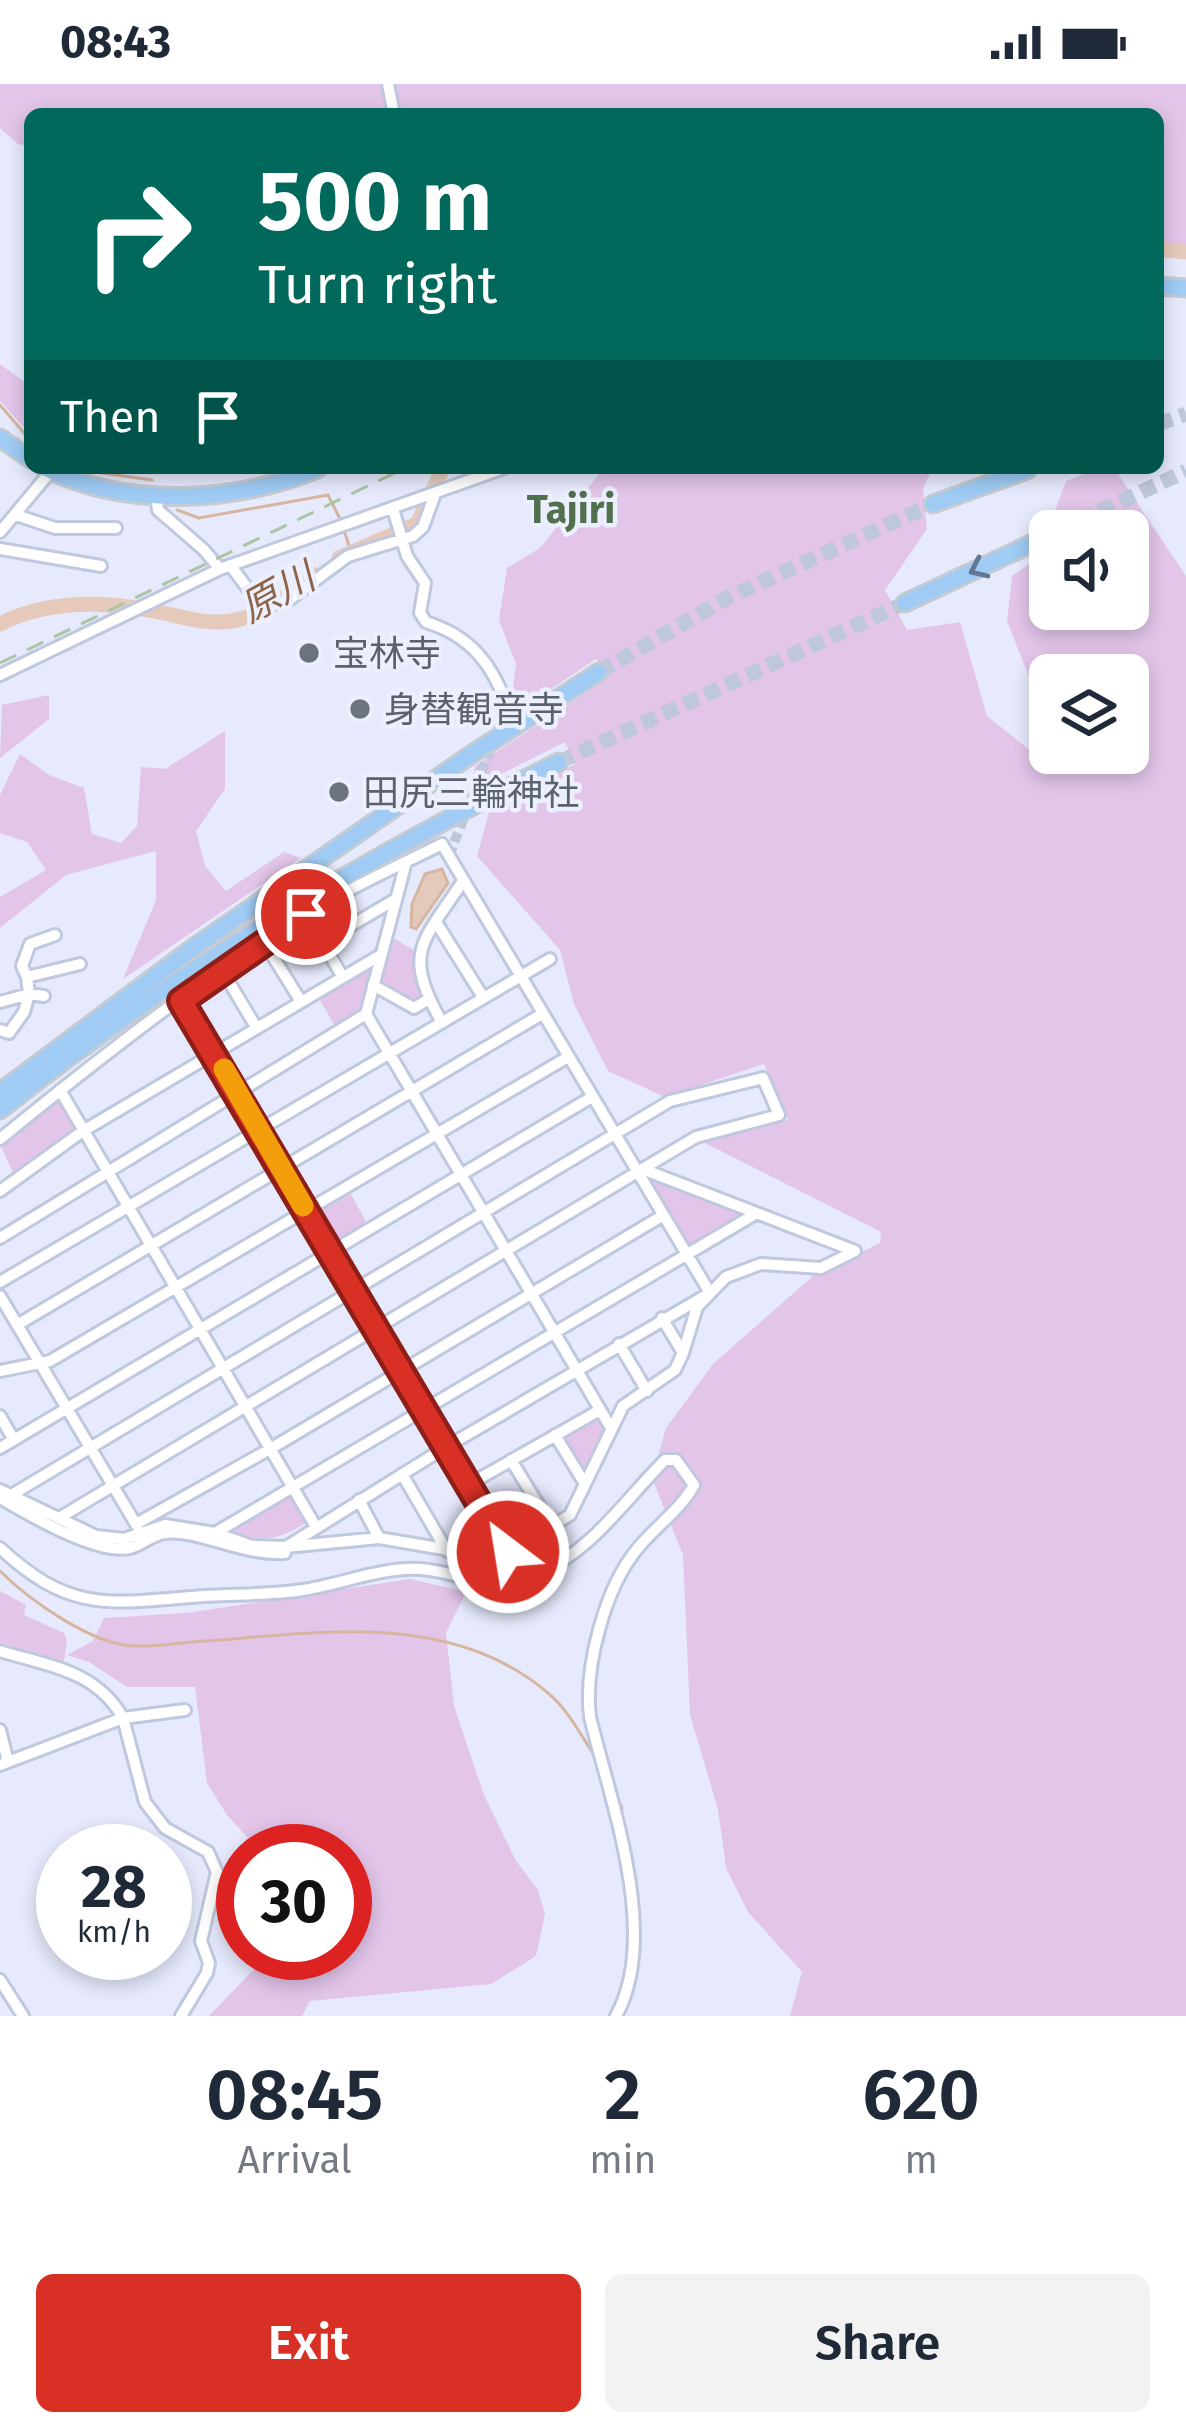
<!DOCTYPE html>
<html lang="en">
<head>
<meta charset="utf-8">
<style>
  :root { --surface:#fff; --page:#f2f2f3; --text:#1f2937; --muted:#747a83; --accent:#d93025 }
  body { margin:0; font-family:"Fira Sans","Noto Sans JP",sans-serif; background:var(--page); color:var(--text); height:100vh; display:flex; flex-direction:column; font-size:45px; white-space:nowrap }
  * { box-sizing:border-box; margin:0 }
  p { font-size:39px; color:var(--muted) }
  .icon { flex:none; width:66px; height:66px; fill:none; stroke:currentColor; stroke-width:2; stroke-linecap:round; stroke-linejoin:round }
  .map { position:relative; height:1932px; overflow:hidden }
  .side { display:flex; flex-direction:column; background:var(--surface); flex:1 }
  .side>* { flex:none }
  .guide { position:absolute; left:24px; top:24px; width:1140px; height:366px; border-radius:18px; box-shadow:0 6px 18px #0003; background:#00695c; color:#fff; overflow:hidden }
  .buttons { position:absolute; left:1029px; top:426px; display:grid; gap:24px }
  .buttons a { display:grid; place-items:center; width:120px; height:120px; border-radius:18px; background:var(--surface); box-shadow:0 6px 18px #0003; font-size:60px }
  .speed { position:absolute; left:36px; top:1740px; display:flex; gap:24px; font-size:60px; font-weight:700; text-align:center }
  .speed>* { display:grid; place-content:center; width:156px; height:156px; border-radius:50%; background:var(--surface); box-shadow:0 6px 18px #0003; line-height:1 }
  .speed small { font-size:30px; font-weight:400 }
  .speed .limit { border:18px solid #d22; background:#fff; color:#111 }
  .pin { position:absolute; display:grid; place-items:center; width:102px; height:102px; color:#fff; margin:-51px; border:6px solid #fff; border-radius:50%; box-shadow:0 3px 12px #0007 }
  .me { position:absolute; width:132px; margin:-66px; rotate:329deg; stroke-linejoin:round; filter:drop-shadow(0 0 9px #0008) }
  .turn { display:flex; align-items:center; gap:42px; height:252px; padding:0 36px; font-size:54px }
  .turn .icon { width:156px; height:156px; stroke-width:2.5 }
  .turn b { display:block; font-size:84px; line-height:102px }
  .then { display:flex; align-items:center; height:114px; padding:0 36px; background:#0003; gap:24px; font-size:45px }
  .eta { display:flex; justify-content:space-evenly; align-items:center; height:204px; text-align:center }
  .eta b { font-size:72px; font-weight:600; line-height:84px }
  .action { display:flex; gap:24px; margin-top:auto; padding:24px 36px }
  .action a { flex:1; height:138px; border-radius:18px; background:var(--accent); color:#fff; font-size:48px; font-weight:600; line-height:138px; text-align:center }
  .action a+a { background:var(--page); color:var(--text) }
  .status { display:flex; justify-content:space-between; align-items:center; height:84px; padding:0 60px; background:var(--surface); direction:ltr }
  .status svg { height:33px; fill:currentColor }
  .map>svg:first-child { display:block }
</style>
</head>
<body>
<div class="status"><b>08:43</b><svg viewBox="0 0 49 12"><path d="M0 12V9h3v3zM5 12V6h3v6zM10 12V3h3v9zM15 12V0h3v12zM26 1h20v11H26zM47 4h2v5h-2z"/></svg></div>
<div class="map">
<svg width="1186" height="1932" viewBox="0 0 1186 1932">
  <rect width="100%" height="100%" fill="#e6eafc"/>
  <path fill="#e2c5e9" d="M 0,0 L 1186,0 L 1186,161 L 1158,160 L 1158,30 L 394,30 L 375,24 L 372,30 L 30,30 L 30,62 L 18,60 L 0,44 Z
    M 0,280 L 30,302 L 30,350 L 0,317 Z
    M 604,384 L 933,384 L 923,404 L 927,445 L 885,506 L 907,546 L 960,538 L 987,632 L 1055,686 L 1055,669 L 1128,669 L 1128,591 L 1050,591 L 1050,646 L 1007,537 L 1012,492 L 1050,466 L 1050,525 L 1128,525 L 1128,447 L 1068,447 L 1051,437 L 1066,397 L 1101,384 L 1114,384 L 1186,492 L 1186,1932 L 790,1932 L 802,1888 L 748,1828 L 726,1784 L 718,1725 L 690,1631 L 683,1471 L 652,1394 L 666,1344 L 713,1280 L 814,1191 L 880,1159 L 881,1148 L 701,1057 L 788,1036 L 764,980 L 665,1013 L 608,987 L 574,920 L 560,866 L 477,772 L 490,725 L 575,680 L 565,658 L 471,705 L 475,682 L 607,595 L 596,575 L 509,633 L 516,580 L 499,536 L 507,484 L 540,464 Z
    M 49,611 L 49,635 L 0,674 L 2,621 Z
    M 225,647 L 225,705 L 196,747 L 205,782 L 226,807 L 284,768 L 301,774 L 123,895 L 156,816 L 156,767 L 66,791 L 0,844 L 0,813 L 46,786 L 27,758 L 0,749 L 0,711 L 20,670 L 49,691 L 84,704 L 92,750 L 121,759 L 137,742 L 141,683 L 165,685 Z
    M 388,851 L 417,868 L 416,900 L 426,913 L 413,920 L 375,899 Z
    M 375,877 L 364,927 L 336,944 L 317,911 Z
    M 60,1012 L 78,1045 L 14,1091 L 0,1060 Z
    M 656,1095 L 741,1126 L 740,1131 L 688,1161 L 651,1100 Z
    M 350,1108 L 368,1142 L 341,1159 L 329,1155 L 319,1127 Z
    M 596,1330 L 607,1343 L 585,1391 L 563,1353 L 564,1347 Z
    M 292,1407 L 307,1438 C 281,1456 262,1458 232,1449 L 232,1441 Z
    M 410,1495 L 466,1508 L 446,1549 L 454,1622 L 484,1711 L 516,1777 L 538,1806 L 545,1830 L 536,1872 L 491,1900 L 310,1917 L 302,1932 L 209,1932 L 261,1878 L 264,1869 L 345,1869 L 345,1767 L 260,1767 L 227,1731 L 207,1699 L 195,1603 L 127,1603 L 89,1578 L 67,1571 L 93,1557 L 104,1534 L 187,1529 Z
    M 0,1507 L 26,1521 L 24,1531 L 64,1549 L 67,1556 L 64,1578 L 0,1558 Z"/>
  <path fill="#e5cabb" stroke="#d6b5a1" stroke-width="3" d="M 442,785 L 448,799 L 416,845 L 411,843 L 412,820 L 425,790 Z"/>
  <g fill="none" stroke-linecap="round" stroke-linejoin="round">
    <path stroke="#d6b5a1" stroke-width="3" d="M 0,321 L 30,356
      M 96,384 L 102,389 L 152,396
      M 177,426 L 199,434 L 328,411 L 341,437
      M 344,446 L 350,465
      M 0,1487 C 29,1516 91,1560 133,1562 C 157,1563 183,1558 206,1557 C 322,1548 452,1527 548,1609 C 568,1625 582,1654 597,1675
      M 615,1710 L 622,1724"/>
    <path stroke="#e5cabb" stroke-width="15" d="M 1158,165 L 1186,168
      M 339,474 L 417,440 L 443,384
      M 0,540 C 47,516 103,517 154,527 C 185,533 212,544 244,534 C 271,527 293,506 315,491"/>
    <path stroke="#bfc7da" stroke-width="10" stroke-dasharray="10 5" stroke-linecap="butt" d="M 449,772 L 507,622"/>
    <path stroke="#bfc7da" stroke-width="15" stroke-dasharray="15 8" stroke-linecap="butt" d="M 1158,340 L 1186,330
      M 1058,447 L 1186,387
      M 599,588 L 727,514 L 933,420
      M 559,678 L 905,519"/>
    <g stroke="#bfc8de" stroke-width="16">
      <path id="minor" d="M 388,0 L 394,30
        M 156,410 L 158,426 L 204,466 L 220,485
        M 393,425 L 407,472 L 425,499 L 420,529 L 426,538 C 470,552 492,579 507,622
        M 16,431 L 55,444 L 116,444
        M 0,448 L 51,387
        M 0,465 L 101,482
        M 230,481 L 254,513 L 270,520 L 286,518 L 348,472 L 413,452 L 423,443 L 435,410
        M 0,591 L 220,485 L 504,384
        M 406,778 L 366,930 L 611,1344
        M 306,830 L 342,892
        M 436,838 L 483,913
        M 264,858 L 300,916
        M 323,858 L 396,815
        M 222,886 L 256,943
        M 27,893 L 22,882 L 30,860 L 55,851
        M 373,901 L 414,924 L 429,915
        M 180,917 L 508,1468
        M 0,918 L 29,910 L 27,893 L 80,880
        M 441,937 C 402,867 423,858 463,797
        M 0,946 L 9,949 L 24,928 L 29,910 L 44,912
        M 60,1006 L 316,1443
        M 0,1055 C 97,976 197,897 303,832 C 347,805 396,783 442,760 L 710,1209 L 446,1363 L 286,1463
        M 645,1086 L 855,1167 L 821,1184 L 761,1180 L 726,1193 L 697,1223 L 683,1269 L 662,1234
        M 0,1107 L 83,1047 L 379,872
        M 0,1154 L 366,930
        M 0,1198 L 550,875
        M 0,1212 L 137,1442
        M 17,1241 L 542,930
        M 619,1260 L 647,1307
        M 0,1287 L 50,1277 L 568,973
        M 0,1332 L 14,1356
        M 555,1351 L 585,1400
        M 0,1364 L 592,1013
        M 511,1376 L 552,1443
        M 402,1390 L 447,1467
        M 468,1401 L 600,1326
        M 0,1406 L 96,1452 L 124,1455 L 165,1441 L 215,1449 L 252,1462 L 286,1463 L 379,1454 L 479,1471 L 508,1468 L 570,1431 L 623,1322 L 675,1286 L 683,1269
        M 13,1410 L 670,1017 L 763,994 L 779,1031 L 696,1053 L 59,1434
        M 0,1414 C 29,1431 97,1471 130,1464 C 142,1461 153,1450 165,1449 C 197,1445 243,1472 285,1469
        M 359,1416 L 379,1454
        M 136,1440 L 270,1365 L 662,1132
        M 215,1449 L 757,1129
        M 0,1464 C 72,1531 112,1519 203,1512 C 236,1510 271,1511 303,1506 C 341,1500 382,1483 420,1485 C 464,1488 490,1511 536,1491 C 593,1466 623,1418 665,1376 L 676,1376 L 694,1401 C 681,1425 655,1443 638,1464 C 605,1503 584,1583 590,1633 C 610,1716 661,1851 616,1932
        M 0,1567 C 48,1582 96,1586 123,1634 L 0,1681
        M 0,1646 L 8,1678
        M 0,1896 L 23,1932
        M 181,1932 L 207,1889 L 209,1879 L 201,1857 L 217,1788 L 208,1768 L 165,1744 L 145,1718 L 123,1634 L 185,1626"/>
    </g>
    <g stroke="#c5cbd3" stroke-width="21">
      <path id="highway" d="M 1158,202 L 1186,204
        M 0,354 L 30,375
        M 45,384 C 128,425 236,419 319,384
        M 933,420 L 1027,386
        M 905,519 L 1050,451
        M 0,1008 L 193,864 L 472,670 L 599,588
        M 0,1026 C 176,887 358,778 559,678"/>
    </g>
    <use href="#minor" stroke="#fff" stroke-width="10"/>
    <use href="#highway" stroke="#9fcbf4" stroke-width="15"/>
    <path stroke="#acc5a4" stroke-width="3" stroke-dasharray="18 12" stroke-linecap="butt" d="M 0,579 L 405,384"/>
  </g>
  <defs><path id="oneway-chevron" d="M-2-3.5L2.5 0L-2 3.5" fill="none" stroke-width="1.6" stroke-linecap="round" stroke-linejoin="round" transform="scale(3)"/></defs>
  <use stroke="#607894" href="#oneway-chevron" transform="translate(978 485) rotate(155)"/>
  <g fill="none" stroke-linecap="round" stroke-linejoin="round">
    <g stroke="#8d1f18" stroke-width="30">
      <path id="route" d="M 306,830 L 181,917 L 508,1468"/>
    </g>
    <use href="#route" stroke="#d93025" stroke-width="21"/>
    <path stroke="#f59e0b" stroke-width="21" d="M 224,985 L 303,1122"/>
  </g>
  <g fill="#6b7280" stroke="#eceffe" stroke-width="4.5">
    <circle cx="309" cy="569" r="12"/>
    <circle cx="360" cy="625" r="12"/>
    <circle cx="339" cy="708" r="12"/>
  </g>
  <g text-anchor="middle" stroke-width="9" stroke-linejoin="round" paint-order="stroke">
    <g font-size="36" fill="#5b616d" stroke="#eceffe" text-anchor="start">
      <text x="333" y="582">宝林寺</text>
      <text x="384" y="638">身替観音寺</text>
      <text x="363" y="721">田尻三輪神社</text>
    </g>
    <g font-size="39" font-weight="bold" fill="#51704d" stroke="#eceffe">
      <text x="571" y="439">Tajiri</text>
    </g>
    <g font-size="39" font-style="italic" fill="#8e6449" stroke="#eceffe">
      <text transform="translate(277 508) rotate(-29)" y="14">原川</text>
    </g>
  </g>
</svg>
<div class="buttons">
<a><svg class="icon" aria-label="sound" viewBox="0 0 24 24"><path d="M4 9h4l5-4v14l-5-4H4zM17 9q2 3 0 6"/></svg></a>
<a><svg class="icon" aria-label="layers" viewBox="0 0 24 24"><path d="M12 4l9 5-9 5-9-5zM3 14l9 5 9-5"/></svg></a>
</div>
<div class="speed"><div>28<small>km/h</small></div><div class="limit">30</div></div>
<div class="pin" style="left:306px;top:830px;background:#d93025"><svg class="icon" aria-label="arrive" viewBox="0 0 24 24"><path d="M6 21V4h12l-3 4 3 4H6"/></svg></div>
<svg class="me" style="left:508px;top:1468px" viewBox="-20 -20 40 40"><circle r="17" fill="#d93025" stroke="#fff" stroke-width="3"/><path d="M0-11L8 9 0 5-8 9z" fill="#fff"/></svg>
<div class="guide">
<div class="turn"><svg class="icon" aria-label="right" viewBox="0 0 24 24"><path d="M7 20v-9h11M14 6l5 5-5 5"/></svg><div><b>500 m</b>Turn right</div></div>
<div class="then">Then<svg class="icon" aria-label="arrive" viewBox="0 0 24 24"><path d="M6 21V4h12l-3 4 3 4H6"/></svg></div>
</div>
</div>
<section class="side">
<div class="eta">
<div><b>08:45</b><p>Arrival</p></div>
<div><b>2</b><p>min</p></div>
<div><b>620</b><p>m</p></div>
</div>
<div class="action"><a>Exit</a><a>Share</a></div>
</section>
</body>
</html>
